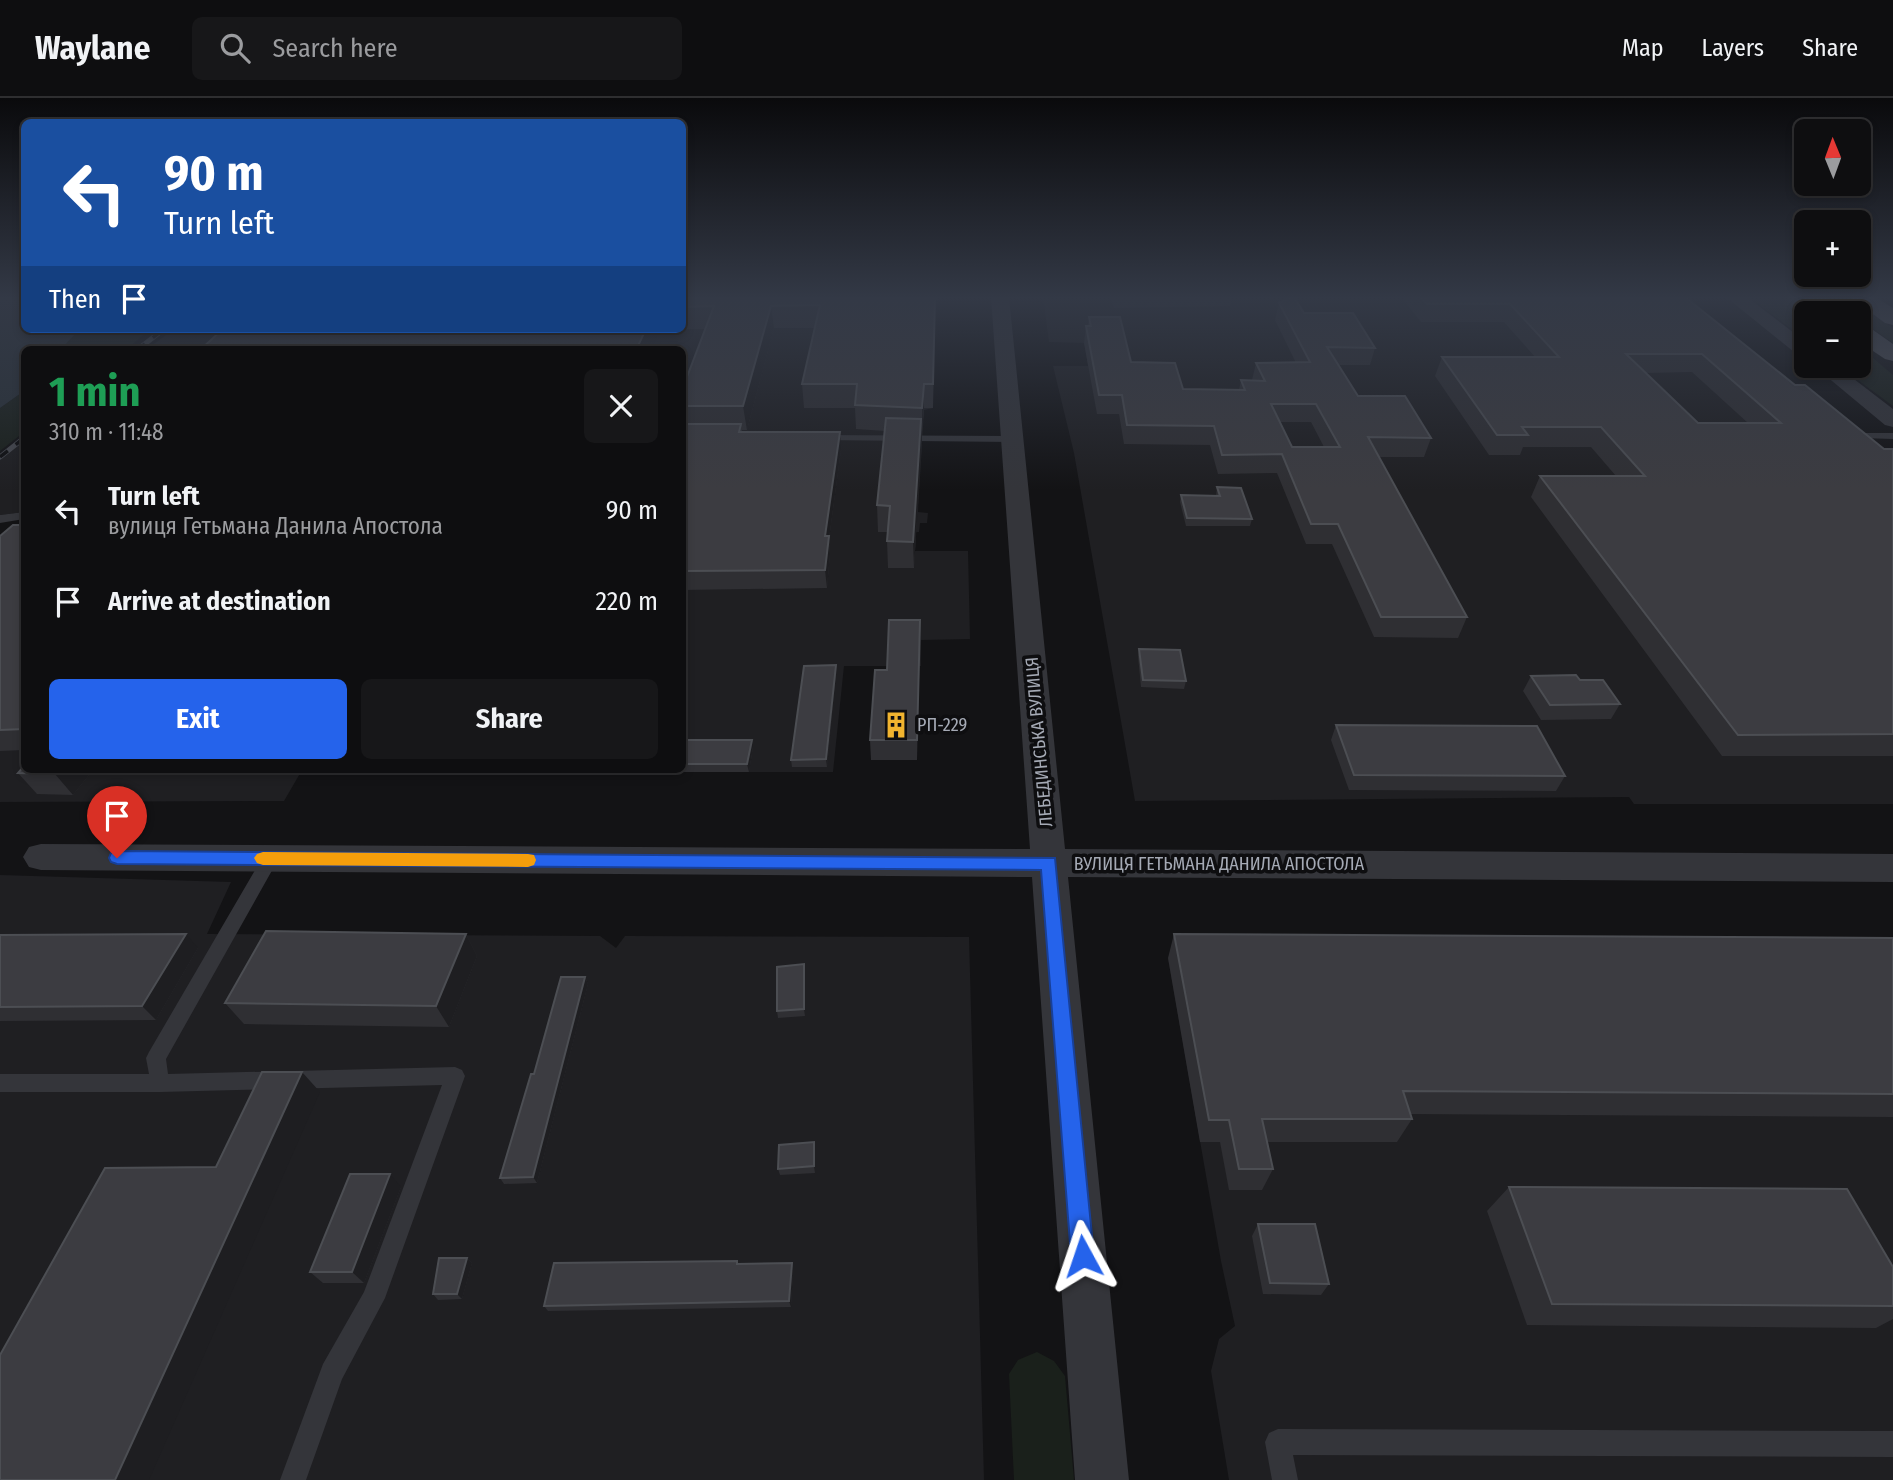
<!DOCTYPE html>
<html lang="en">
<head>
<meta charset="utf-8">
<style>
  :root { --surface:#0e0e10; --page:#171719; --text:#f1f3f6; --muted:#9b9c9f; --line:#2e2e30; --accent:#2563eb }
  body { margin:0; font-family:"Fira Sans Condensed",sans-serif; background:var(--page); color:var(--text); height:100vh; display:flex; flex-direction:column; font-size:26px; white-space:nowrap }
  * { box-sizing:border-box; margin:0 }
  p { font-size:23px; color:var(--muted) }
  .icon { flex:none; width:38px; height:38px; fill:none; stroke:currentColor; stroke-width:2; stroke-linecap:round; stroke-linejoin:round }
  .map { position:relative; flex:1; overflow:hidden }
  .sheet { position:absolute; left:21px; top:248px; width:665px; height:427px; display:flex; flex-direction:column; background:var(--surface); border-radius:10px; box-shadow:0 4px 10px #0003,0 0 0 2px var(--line) }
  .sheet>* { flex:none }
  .hud { position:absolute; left:21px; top:21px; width:665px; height:214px; border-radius:10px; box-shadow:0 4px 10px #0003,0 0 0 2px var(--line); background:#1a4fa0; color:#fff; overflow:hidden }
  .needle { width:46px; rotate:359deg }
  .fabs { position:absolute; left:1794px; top:21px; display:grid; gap:14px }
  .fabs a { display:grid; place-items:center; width:77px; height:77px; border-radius:10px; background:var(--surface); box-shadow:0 4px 10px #0003,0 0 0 2px var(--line); font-size:35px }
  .pin { position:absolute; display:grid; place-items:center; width:60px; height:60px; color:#fff; margin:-72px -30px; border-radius:50% 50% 50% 0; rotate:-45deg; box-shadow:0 0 7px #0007 }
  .pin .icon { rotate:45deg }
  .me { position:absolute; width:77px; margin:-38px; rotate:355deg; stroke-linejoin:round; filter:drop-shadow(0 0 5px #0008) }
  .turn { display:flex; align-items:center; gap:24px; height:147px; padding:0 28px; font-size:32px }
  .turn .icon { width:91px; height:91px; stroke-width:2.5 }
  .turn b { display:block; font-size:49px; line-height:60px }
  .then { display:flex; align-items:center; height:66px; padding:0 28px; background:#0003; gap:14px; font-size:26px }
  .round { display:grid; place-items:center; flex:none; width:74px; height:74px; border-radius:10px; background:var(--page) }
  .summary { display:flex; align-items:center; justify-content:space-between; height:119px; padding:0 28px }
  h1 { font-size:42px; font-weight:700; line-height:52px; color:#1e9e55 }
  .primary-button { display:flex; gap:14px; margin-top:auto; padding:14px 28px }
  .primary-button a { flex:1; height:80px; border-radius:10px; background:var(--accent); color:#fff; font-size:28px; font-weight:700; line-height:80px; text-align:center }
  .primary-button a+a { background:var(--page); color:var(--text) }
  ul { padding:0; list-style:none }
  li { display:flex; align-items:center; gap:21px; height:91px; padding:0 28px }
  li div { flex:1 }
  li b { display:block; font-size:26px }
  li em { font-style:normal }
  header { display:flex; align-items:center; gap:42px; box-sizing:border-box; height:98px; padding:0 35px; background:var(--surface); border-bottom:2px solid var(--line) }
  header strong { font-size:33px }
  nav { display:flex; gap:38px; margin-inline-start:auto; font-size:24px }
  .search { width:490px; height:63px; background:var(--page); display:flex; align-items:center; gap:18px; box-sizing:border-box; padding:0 24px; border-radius:10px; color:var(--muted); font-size:26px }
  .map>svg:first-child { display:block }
</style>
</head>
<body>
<header>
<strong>Waylane</strong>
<div class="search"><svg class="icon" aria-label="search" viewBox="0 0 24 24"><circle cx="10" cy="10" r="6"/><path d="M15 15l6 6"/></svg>Search here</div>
<nav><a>Map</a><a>Layers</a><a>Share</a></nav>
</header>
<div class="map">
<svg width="1893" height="1382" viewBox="0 0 1893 1382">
  <rect width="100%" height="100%" fill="#131315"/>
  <path fill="#1f1f22" d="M 683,199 L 935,199 L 933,310 L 924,312 L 918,414 L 928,415 L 927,425 L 920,425 L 919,434 L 915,434 L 915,453 L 968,453 L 970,541 L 921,542 L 921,568 L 844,568 L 833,674 L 550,674 L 682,672 L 682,252 L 236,252 L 258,231 L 682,231 Z
    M 1043,199 L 1649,199 L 1893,371 L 1893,706 L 1634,706 L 1629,699 L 1135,703 L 1074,355 L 1053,268 L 1088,268 L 1085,249 L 1084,245 L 1049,244 Z
    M 174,231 L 239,231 L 215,252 L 146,252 Z
    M 24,341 L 24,414 L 0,417 L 0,359 Z
    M 24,450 L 24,672 L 302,672 L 284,703 L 0,704 L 0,472 Z
    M 0,777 L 231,784 L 207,836 L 600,838 L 616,850 L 625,838 L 969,839 L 984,1382 L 0,1382 Z
    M 1168,860 L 1893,865 L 1893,1382 L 1229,1382 L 1211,1273 L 1219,1241 L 1235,1228 L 1221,1163 Z"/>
  <path fill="#1a201b" d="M 1749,199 L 1794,199 L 1814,215 L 1806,215 L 1806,242 Z
    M 1826,199 L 1847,199 L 1893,230 L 1893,245 L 1859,221 L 1858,215 L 1849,215 Z
    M 80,231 L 150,231 L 126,252 L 60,252 Z
    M 1859,248 L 1893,277 L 1893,308 L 1839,268 L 1858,268 Z
    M 24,293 L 24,334 L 0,353 L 0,310 Z
    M 1037,1254 L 1054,1263 L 1065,1278 L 1074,1382 L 1014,1382 L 1009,1276 L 1018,1262 Z"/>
  <path fill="#2a3239" d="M 0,199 L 24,199 L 24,231 L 80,231 L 60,252 L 24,252 L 24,293 L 0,310 Z"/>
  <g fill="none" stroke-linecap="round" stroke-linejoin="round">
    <path fill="#34353a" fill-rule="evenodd" d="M 1865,335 L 1893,335 L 1893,341 L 1861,340 L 1860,338 Z
      M 815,337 L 1012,338 L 1017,341 L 1012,344 L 819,342 L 814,339 Z
      M 24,414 L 24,421 L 0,425 L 0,417 Z
      M 271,754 L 277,755 L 279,760 L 166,961 L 168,976 L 455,969 L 462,972 L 465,978 L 385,1200 L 342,1281 L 306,1382 L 280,1382 L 323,1266 L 364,1194 L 442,987 L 160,994 L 0,994 L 0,976 L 149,976 L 146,960 L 149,954 L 265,755 Z
      M 1278,1331 L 1893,1333 L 1893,1359 L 1293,1357 L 1298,1382 L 1272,1382 L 1265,1344 L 1269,1335 Z"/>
    <path fill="#34353a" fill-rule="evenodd" d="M 991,199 L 1009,199 L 1065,751 L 1893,756 L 1893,784 L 1068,779 L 1129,1382 L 1075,1382 L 1032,779 L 41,772 L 29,769 L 23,759 L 29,749 L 41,746 L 1030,751 Z
      M 1726,199 L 1747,199 L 1806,244 L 1806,260 L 1799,258 Z
      M 1814,268 L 1837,268 L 1893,311 L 1893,329 L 1885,327 Z"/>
    <path fill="#505259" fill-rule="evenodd" d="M 1801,199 L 1826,199 L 1846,215 L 1821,215 Z
      M 1850,199 L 1875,199 L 1893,210 L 1893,227 L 1885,225 Z
      M 1858,225 L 1866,227 L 1893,246 L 1893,263 L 1885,261 L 1858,243 Z"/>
    <g stroke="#47494f" stroke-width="5">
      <path id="rail" d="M 137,252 L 164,231
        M 0,359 L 24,340"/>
    </g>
    <use href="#rail" stroke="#0e0e10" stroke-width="3.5" stroke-dasharray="10" stroke-linecap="butt"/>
  </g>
  <path fill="#2f2f33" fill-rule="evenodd" d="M 682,199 L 935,199 L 933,310 L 924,310 L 922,334 L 914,470 L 888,470 L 887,443 L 888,434 L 878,434 L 877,407 L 885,333 L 856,331 L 855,310 L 804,310 L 802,286 L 815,230 L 774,230 L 747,332 L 742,332 L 742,334 L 841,352 L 829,441 L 830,456 L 827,490 L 682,492 L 682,292 L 705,231 L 682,231 Z
    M 1110,199 L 1232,199 L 1230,208 L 1114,210 Z
    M 1401,199 L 1685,199 L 1795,287 L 1884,351 L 1893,351 L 1893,658 L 1722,658 L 1531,399 L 1540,378 L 1616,378 L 1591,349 L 1523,349 L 1520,357 L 1489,357 L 1435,278 L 1442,259 L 1535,259 L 1504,224 L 1421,224 ZM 1692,274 L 1748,325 L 1698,325 L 1646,275 Z
    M 1279,205 L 1304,215 L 1375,250 L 1370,267 L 1339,267 L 1358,298 L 1431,340 L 1424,359 L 1378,359 L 1467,519 L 1458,540 L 1374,539 L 1332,446 L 1306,446 L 1277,375 L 1218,376 L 1210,347 L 1124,346 L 1119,316 L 1097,316 L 1084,245 L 1086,228 L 1088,228 L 1089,219 L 1131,264 L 1183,291 L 1239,292 L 1241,282 L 1252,282 L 1256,265 L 1296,265 L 1275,222 ZM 1280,324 L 1311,324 L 1324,349 L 1292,349 Z
    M 1217,389 L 1252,421 L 1250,428 L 1186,428 L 1180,404 L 1181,397 L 1216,398 Z
    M 24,427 L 24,652 L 0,653 L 0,438 Z
    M 920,522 L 917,662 L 871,662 L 870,642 L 887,572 Z
    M 1139,551 L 1186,583 L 1184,591 L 1141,589 L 1138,558 Z
    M 836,575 L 827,669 L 792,669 L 791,662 Z
    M 1531,578 L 1580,582 L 1620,606 L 1611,621 L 1541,622 L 1523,593 Z
    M 1336,627 L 1565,678 L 1556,693 L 1349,692 L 1331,642 Z
    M 682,642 L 753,649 L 749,674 L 608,674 L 607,672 L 682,672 Z
    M 93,672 L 73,697 L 37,696 L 18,675 Z
    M 466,836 L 477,858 L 449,929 L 244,926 L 225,905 Z
    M 1174,836 L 1893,840 L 1893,1019 L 1410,1016 L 1412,1021 L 1397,1044 L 1267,1044 L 1273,1071 L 1262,1092 L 1229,1092 L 1220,1044 L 1200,1044 L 1168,860 Z
    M 0,837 L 198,850 L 156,922 L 0,923 Z
    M 804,866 L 805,874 L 805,918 L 778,920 L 777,913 Z
    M 585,879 L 588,886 L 537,1085 L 504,1086 L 500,1080 L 534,976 Z
    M 815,1050 L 815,1075 L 780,1077 L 778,1071 Z
    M 401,1089 L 364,1185 L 323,1185 L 310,1174 Z
    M 1509,1089 L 1893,1208 L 1893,1221 L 1876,1230 L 1527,1227 L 1487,1113 Z
    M 1258,1126 L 1329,1186 L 1321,1197 L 1263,1196 L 1252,1138 Z
    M 467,1160 L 472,1165 L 462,1201 L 438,1202 L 433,1196 Z
    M 792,1165 L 793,1171 L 791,1209 L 548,1213 L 544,1208 L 739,1166 Z"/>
  <path fill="#1e1e21" d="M 771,208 L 774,230 L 747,332 L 743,308 Z
    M 646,231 L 660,231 L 651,252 L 636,252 Z
    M 924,286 L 924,310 L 922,334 L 922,310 Z
    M 921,321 L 922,346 L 914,470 L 913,444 Z
    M 840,334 L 841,352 L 829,441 L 830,456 L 827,490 L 825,472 L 825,438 Z
    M 920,522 L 920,542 L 917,662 L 917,642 Z
    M 836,567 L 836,575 L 827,669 L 826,661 Z
    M 752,642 L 753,649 L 749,674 L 747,666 Z
    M 58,672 L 93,672 L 73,697 L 55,676 Z
    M 186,836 L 198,850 L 156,922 L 142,908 Z
    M 466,836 L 477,858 L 449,929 L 436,908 Z
    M 804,866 L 805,874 L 805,918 L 804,911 Z
    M 585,879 L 588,886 L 537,1085 L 533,1079 Z
    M 302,974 L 320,994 L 149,1382 L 115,1382 Z
    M 814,1044 L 815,1050 L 815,1075 L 814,1068 Z
    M 390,1076 L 401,1089 L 364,1185 L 352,1174 Z
    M 467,1160 L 472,1165 L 462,1201 L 457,1196 Z
    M 792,1165 L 793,1171 L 791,1209 L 789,1203 Z"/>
  <path fill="#3c3c41" stroke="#4c4e53" stroke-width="2" fill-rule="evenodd" d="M 682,199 L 935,199 L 933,286 L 924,286 L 922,310 L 855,307 L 857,286 L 802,286 L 820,207 L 771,208 L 743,308 L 682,308 L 682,292 L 714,208 L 682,209 Z
    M 1290,199 L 1294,199 L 1304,215 L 1353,215 L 1375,250 L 1327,249 L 1358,298 L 1405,298 L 1431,340 L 1368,339 L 1467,519 L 1381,519 L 1338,426 L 1311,426 L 1282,356 L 1222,357 L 1214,328 L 1127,327 L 1122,297 L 1099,297 L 1086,228 L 1091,228 L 1089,219 L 1120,219 L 1131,264 L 1175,265 L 1183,291 L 1245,292 L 1241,282 L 1265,283 L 1256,265 L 1310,264 L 1279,205 ZM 1271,306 L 1316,306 L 1340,349 L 1292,349 Z
    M 1421,199 L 1685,199 L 1795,287 L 1805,287 L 1884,351 L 1893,351 L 1893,636 L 1738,637 L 1540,378 L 1645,378 L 1601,329 L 1522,329 L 1528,337 L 1497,337 L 1442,259 L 1559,259 L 1510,206 L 1427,206 ZM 1626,256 L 1702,256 L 1781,325 L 1698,325 Z
    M 223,231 L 646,231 L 636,252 L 200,252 Z
    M 886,320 L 921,321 L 913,444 L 887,443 L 890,408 L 877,407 Z
    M 682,326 L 741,326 L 739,334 L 840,334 L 825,438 L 829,438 L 825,472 L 682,473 Z
    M 1217,389 L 1241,390 L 1252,421 L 1187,420 L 1181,397 L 1220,398 Z
    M 13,427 L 24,427 L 24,631 L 0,632 L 0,438 Z
    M 889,522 L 920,522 L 917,642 L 870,642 L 875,572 L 887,572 Z
    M 1139,551 L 1180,552 L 1186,583 L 1143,582 Z
    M 836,567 L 826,661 L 791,662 L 804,568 Z
    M 1576,577 L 1580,582 L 1603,582 L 1620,606 L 1550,607 L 1531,578 Z
    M 1336,627 L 1537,628 L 1565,678 L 1354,677 Z
    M 682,642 L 752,642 L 747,666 L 682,666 Z
    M 24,668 L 24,672 L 58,672 L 55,676 L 18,675 Z
    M 266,833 L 466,836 L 436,908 L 225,905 Z
    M 186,836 L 142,908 L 0,909 L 0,837 Z
    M 1174,836 L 1893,840 L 1893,996 L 1403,993 L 1412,1021 L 1262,1021 L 1273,1071 L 1239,1071 L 1229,1022 L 1209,1022 Z
    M 804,866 L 804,911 L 777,913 L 777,869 Z
    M 561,879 L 585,879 L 533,1079 L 500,1080 L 531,976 L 534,976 Z
    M 262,974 L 302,974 L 115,1382 L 0,1382 L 0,1257 L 105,1070 L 216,1069 Z
    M 814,1044 L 814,1068 L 778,1071 L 779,1047 Z
    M 350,1076 L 390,1076 L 352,1174 L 310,1174 Z
    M 1509,1089 L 1847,1091 L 1893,1169 L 1893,1208 L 1552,1206 Z
    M 1258,1126 L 1315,1126 L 1329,1186 L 1270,1185 Z
    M 439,1160 L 467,1160 L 457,1196 L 433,1196 Z
    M 737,1163 L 737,1166 L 792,1165 L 789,1203 L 544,1208 L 554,1165 Z"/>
  <linearGradient id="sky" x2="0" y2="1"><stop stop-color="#0a0a0c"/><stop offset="0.51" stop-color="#333946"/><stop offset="1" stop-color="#333946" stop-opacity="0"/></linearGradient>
  <rect width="1893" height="392" fill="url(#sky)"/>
  <path fill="#2563eb" stroke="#184099" stroke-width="2" d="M 117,753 L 1055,760 L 1094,1158 L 1091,1166 L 1083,1169 L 1075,1166 L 1071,1158 L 1041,772 L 117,766 L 111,764 L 109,760 L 111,755 Z"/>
  <path fill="#f59e0b" d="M 263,754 L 528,756 L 534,757 L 536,762 L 534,767 L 528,769 L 263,767 L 257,765 L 254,760 L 257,756 Z"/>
  <defs>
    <g id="building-bare" transform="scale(2.1)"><path d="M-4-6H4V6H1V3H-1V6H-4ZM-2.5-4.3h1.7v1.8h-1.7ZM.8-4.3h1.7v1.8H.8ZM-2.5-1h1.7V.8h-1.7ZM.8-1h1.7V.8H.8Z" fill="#f1b42f" stroke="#0e0e10" stroke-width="2.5" paint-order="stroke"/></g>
  </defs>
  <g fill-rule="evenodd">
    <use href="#building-bare" x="896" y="627"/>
  </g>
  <g text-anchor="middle" stroke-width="7" stroke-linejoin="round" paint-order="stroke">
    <g font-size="18" fill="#a5aab5" stroke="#0e0e10" text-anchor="start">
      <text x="917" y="633">РП-229</text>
    </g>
    <g font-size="18" fill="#a5aab5" stroke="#0e0e10">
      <text transform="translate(1039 644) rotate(-95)" y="6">ЛЕБЕДИНСЬКА ВУЛИЦЯ</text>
      <text x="1219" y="772">ВУЛИЦЯ ГЕТЬМАНА ДАНИЛА АПОСТОЛА</text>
    </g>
  </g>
</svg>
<div class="fabs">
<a><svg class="needle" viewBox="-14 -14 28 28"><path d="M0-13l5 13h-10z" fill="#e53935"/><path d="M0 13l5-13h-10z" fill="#9b9c9f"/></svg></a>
<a>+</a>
<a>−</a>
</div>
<div class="pin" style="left:117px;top:760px;background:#d93025"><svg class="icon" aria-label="arrive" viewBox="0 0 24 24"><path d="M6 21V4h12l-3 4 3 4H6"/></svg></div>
<svg class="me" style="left:1083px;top:1158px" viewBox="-20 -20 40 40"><path d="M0-17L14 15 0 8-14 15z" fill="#2563eb" stroke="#fff" stroke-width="4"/></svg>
<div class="hud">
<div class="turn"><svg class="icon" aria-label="left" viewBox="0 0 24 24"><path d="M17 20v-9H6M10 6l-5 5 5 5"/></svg><div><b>90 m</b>Turn left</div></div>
<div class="then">Then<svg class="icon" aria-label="arrive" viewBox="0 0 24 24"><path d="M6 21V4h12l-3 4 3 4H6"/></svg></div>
</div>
<section class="sheet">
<div class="summary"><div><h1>1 min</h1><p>310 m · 11:48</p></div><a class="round"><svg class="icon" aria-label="close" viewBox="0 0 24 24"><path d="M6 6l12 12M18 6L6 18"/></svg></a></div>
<ul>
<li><svg class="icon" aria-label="left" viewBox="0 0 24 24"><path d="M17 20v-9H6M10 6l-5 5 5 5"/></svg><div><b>Turn left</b><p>вулиця Гетьмана Данила Апостола</p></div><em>90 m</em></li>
<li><svg class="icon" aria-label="arrive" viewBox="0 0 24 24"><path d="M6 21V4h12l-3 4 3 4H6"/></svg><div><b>Arrive at destination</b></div><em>220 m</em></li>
</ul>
<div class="primary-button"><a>Exit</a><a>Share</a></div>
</section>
</div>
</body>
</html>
